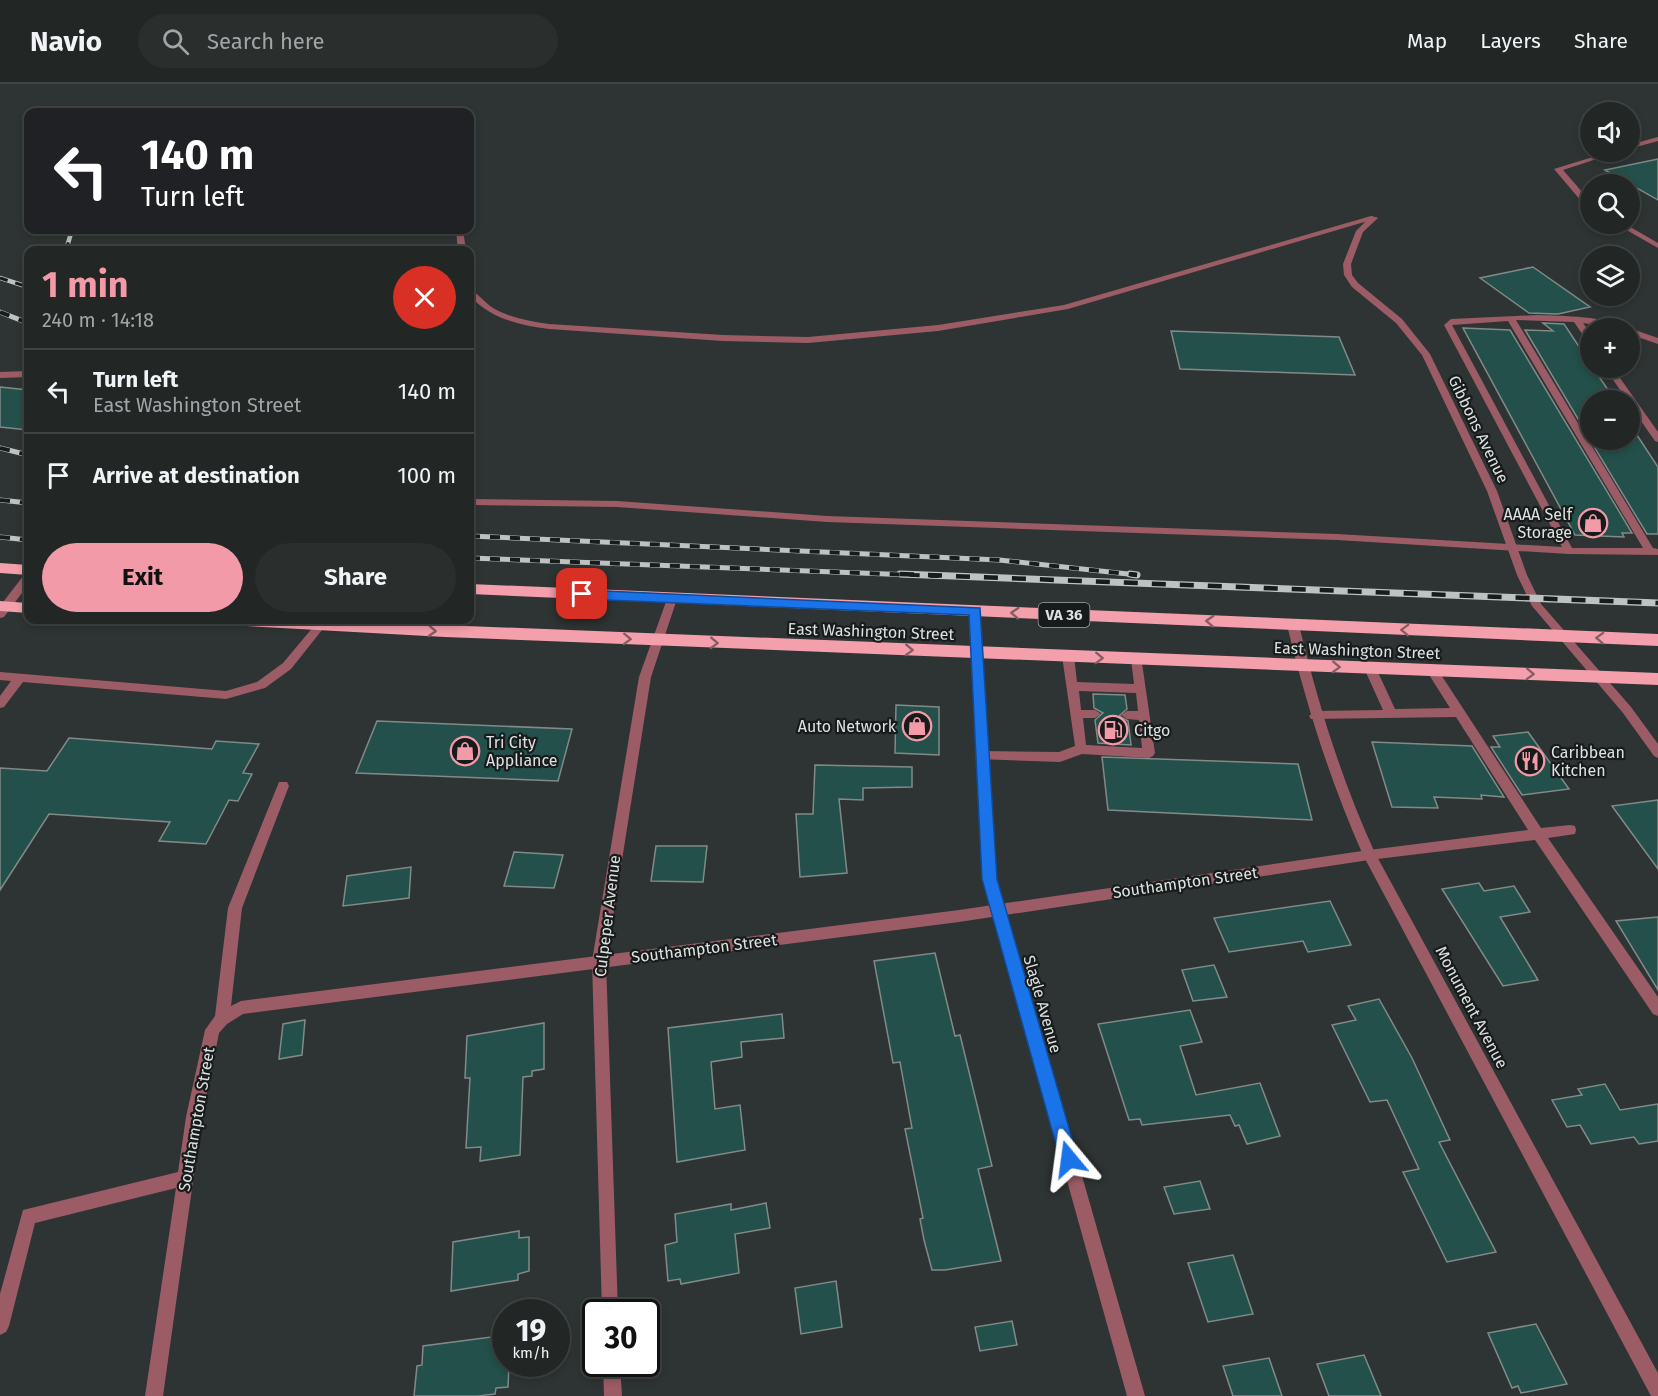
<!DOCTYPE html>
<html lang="en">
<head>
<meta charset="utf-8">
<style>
  :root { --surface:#222726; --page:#2a2f2e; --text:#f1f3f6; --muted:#a2a5a7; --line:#3f4443; --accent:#f39aa8 }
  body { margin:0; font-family:"Fira Sans",sans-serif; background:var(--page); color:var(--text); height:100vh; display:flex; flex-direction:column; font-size:22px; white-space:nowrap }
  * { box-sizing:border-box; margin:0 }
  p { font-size:20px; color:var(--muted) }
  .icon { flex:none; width:33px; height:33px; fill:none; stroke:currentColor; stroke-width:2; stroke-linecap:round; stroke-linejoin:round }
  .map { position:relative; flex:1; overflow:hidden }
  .sheet { position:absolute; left:24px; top:162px; width:450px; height:378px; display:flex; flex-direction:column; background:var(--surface); border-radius:12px; box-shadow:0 3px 9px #0003,0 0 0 2px var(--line) }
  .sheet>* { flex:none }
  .top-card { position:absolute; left:24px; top:24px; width:450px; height:126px; border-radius:12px; box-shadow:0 3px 9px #0003,0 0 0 2px var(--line); background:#202124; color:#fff; overflow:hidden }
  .buttons { position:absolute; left:1580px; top:18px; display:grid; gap:12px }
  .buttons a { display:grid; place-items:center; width:60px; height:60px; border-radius:50%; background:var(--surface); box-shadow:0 3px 9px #0003,0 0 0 2px var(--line); font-size:30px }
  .speed { position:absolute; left:492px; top:1215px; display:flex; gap:12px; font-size:30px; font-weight:700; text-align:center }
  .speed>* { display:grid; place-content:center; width:78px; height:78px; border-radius:50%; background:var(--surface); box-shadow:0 3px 9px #0003,0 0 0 2px var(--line); line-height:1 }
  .speed small { font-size:15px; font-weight:400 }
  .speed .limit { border:3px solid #111; border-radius:9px; background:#fff; color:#111 }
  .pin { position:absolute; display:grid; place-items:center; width:51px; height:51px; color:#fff; margin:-26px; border-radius:12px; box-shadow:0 3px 9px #0006 }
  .me { position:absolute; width:66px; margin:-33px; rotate:344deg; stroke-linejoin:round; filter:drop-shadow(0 0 4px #0008) }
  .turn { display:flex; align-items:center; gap:21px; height:126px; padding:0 18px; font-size:27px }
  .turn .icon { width:78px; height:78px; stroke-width:2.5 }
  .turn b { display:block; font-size:42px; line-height:51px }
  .round { display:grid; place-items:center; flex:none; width:63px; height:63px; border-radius:32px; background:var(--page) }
  .summary { display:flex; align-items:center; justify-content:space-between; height:102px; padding:0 18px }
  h1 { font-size:36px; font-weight:700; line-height:45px; color:var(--accent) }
  .cta { display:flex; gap:12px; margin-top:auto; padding:12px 18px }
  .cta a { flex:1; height:69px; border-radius:36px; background:var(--accent); color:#111; font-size:24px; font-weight:700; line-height:69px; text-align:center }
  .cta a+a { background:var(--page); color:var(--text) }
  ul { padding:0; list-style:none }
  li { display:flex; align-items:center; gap:18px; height:84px; padding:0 18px; border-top:2px solid var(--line) }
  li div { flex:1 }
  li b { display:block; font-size:22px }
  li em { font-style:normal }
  header { display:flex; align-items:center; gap:36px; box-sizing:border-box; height:84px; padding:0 30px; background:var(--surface); border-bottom:2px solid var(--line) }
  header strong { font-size:28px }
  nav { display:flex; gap:33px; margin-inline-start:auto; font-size:21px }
  .search { width:420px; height:54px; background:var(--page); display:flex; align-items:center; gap:15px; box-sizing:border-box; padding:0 21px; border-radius:33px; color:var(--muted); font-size:22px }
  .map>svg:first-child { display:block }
</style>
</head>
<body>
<header>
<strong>Navio</strong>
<div class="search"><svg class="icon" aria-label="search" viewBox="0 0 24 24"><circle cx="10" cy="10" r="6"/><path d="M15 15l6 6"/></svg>Search here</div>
<nav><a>Map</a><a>Layers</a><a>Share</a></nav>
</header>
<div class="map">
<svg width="1658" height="1312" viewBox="0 0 1658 1312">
  <rect width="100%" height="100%" fill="#2e3433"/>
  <path fill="#23504a" stroke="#828a88" stroke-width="1.5" d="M 1658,75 L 1658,116 L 1605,86 Z
    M 1533,183 L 1590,223 L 1558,230 L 1529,229 L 1480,194 Z
    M 1543,239 L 1564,240 L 1590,279 L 1590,284 L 1593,284 L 1615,316 L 1590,316 L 1590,355 L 1525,246 L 1553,247 Z
    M 1463,244 L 1510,246 L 1632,449 L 1622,449 L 1624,453 L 1575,451 Z
    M 1171,247 L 1339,253 L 1355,291 L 1180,285 Z
    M 0,303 L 28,306 L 28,346 L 0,343 Z
    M 1629,339 L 1658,383 L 1658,450 L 1647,450 L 1590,356 L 1629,356 Z
    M 1093,610 L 1125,611 L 1127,625 L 1119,632 L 1128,637 L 1131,661 L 1098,659 L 1095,636 L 1103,629 L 1094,624 Z
    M 896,621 L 939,623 L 939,671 L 895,669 Z
    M 377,637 L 572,645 L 558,697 L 356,689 Z
    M 1528,648 L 1569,705 L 1522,711 L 1491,663 L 1500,663 L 1493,652 Z
    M 69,654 L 212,665 L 216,657 L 259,660 L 243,689 L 252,690 L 238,717 L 229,716 L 206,760 L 159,757 L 170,738 L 49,730 L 0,806 L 0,684 L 47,687 Z
    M 1372,658 L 1472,662 L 1504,713 L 1481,711 L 1482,715 L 1434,713 L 1438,724 L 1392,723 Z
    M 1102,673 L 1298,680 L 1312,736 L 1108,726 Z
    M 815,681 L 912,683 L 912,703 L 863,704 L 863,716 L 839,715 L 847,789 L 800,793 L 796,730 L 813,730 Z
    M 1658,716 L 1658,785 L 1612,722 Z
    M 656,762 L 707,762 L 703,798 L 651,797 Z
    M 514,768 L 563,771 L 554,804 L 504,802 Z
    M 411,783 L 409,814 L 343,822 L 347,792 Z
    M 1479,799 L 1484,807 L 1514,802 L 1530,828 L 1500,833 L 1538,896 L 1503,902 L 1442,805 Z
    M 1330,817 L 1351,861 L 1308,868 L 1303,857 L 1229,868 L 1214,834 Z
    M 1658,833 L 1658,906 L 1616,837 Z
    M 935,869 L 955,952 L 960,951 L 992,1082 L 978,1085 L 1001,1177 L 945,1186 L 932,1186 L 924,1156 L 920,1135 L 923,1134 L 905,1045 L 912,1044 L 900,978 L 893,979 L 874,877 Z
    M 1214,881 L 1227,913 L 1193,917 L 1182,886 Z
    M 1379,915 L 1412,974 L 1450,1056 L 1439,1058 L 1496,1168 L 1447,1178 L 1403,1088 L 1419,1085 L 1387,1016 L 1370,1018 L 1332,941 L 1356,936 L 1348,922 Z
    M 1190,926 L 1202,958 L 1180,962 L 1196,1011 L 1260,999 L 1280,1052 L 1247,1060 L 1239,1041 L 1235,1042 L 1230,1031 L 1142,1041 L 1140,1035 L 1129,1036 L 1098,940 Z
    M 782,930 L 784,954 L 741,958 L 742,973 L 711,978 L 715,1025 L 740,1021 L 745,1066 L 677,1078 L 668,944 Z
    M 305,936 L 302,971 L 279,975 L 283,940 Z
    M 544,939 L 544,985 L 532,987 L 532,992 L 523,993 L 520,1071 L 480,1077 L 481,1063 L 466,1064 L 470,994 L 465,994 L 467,952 Z
    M 1605,1000 L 1620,1026 L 1658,1020 L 1658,1057 L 1639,1060 L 1634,1053 L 1591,1060 L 1580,1041 L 1567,1043 L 1552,1016 L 1582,1011 L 1578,1005 Z
    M 1200,1097 L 1210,1125 L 1174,1130 L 1164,1103 Z
    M 766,1119 L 770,1144 L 735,1150 L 739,1189 L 681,1200 L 680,1195 L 668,1197 L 665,1161 L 677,1158 L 675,1130 L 731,1120 L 731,1126 Z
    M 519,1147 L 519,1154 L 529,1153 L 529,1187 L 518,1190 L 518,1196 L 451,1207 L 453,1158 Z
    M 1233,1171 L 1253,1230 L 1208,1238 L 1188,1179 Z
    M 836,1197 L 842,1243 L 801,1250 L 795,1204 Z
    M 1012,1237 L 1017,1261 L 980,1267 L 975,1243 Z
    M 1536,1240 L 1567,1300 L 1521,1309 L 1518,1302 L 1512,1304 L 1488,1249 Z
    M 499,1252 L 500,1259 L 506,1258 L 506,1280 L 509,1280 L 508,1303 L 496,1304 L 495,1310 L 478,1312 L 414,1312 L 417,1282 L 422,1281 L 423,1262 Z
    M 1364,1271 L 1381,1312 L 1329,1312 L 1317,1280 Z
    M 1269,1274 L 1282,1312 L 1233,1312 L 1223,1282 Z"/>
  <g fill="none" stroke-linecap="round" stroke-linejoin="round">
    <path fill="#9b5c66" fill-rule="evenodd" d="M 1658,53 L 1658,57 L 1629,65 L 1629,61 Z
      M 1609,68 L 1618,68 L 1563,86 L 1590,117 L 1590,124 L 1587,124 L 1554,85 Z
      M 1371,132 L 1378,134 L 1068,225 L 938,247 L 808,259 L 723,257 L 549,245 C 520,241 491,235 470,212 L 470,206 C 478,209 484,218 493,224 C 510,234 530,237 549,240 L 723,251 L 808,253 L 938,241 L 1064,221 Z
      M 1616,140 L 1625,140 L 1658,159 L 1658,164 Z
      M 456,146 L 463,146 L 466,166 L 458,166 Z
      M 1538,231 C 1561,232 1608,232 1627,244 L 1615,244 L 1583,239 L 1590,249 L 1590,258 L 1587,257 L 1574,238 L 1516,236 L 1653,464 L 1658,465 L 1658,471 L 1569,470 L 1337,456 L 827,438 L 617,423 L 470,421 L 470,415 L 617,417 L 827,432 L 1337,450 L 1562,463 L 1444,241 L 1451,235 ZM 1508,237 L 1643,464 L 1572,464 L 1452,241 Z
      M 1629,244 L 1658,254 L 1658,260 L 1629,250 Z
      M 1605,284 L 1613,284 L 1658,348 L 1658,358 L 1655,357 L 1629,320 L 1629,316 L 1627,316 Z
      M 28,287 L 28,293 L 0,294 L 0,288 Z
      M 24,491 L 28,491 L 28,501 L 4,533 L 0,534 L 0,522 Z
      M 319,536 L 330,536 L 291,585 L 265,604 L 226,615 L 23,598 L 4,623 L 0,624 L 0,612 L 11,597 L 0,596 L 0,588 L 226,607 L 257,598 L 283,579 Z
      M 1068,568 L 1074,572 L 1077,598 L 1134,600 L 1131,575 L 1137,571 L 1141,572 L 1155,669 L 1153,672 L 1149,674 L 1082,670 L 1060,678 L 978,675 L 976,672 L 978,669 L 982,667 L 1059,668 L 1075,662 L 1062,572 ZM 1079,607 L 1136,609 L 1138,627 L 1127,627 L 1121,631 L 1127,635 L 1139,636 L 1142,664 L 1086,661 L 1083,634 L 1095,634 L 1101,630 L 1095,626 L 1081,626 Z
      M 1370,580 L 1376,584 L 1395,625 L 1450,624 L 1426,586 L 1428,583 L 1436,583 L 1541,744 L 1570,741 L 1575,742 L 1576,746 L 1575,750 L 1548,754 L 1658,913 L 1658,932 L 1653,930 L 1535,756 L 1369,776 L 959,838 L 243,930 L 227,940 L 219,949 L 202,1033 L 163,1312 L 145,1312 L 176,1104 L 35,1139 L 9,1242 L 6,1248 L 0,1251 L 0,1210 L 23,1126 L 178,1088 L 186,1033 L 205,946 L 215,932 L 228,824 L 279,698 L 287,698 L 289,702 L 242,824 L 231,922 L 241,917 L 959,826 L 1369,766 L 1528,746 L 1456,633 L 1311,635 L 1309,632 L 1315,627 L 1383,626 L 1364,584 Z"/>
    <path fill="#9b5c66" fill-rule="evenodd" d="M 1371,132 L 1378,134 L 1363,148 L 1351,180 L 1352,191 L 1358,199 L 1402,235 L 1430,270 L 1497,407 L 1527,491 L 1541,520 L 1631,623 L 1658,660 L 1658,674 L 1654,672 L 1623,629 L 1532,522 L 1517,491 L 1487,407 L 1422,271 L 1396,239 L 1352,203 L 1344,191 L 1343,180 L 1356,147 Z
      M 672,511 L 677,515 L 651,593 L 606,877 L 618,1228 L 602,1228 L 592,877 L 639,593 L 667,515 Z
      M 975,523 L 980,527 L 997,795 L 1145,1312 L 1127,1312 L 983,795 L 970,527 Z
      M 1293,537 L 1299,541 C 1318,619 1341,695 1375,769 L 1658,1289 L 1658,1312 L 1651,1312 L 1363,771 C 1330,697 1306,620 1287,541 Z
      M 603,1280 L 620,1280 L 622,1312 L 604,1312 Z"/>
    <path fill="#f39fac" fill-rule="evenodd" d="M 0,479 L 28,481 L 28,491 L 0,489 Z
      M 470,500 L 1658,550 L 1658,562 L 470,510 Z
      M 0,517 L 28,519 L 28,529 L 0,527 Z
      M 219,536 L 316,536 L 1658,589 L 1658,601 L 445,553 L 227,541 Z"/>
    <g stroke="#bec3c2" stroke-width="4.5">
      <path id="rail-far2" d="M 66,166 L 72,146
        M 0,194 L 28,203"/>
    </g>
    <g stroke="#bec3c2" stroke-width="5">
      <path id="rail-far1" d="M 0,228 L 28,239
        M 0,364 L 28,371
        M 0,416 L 28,419
        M 470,452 L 999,476 L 1137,491
        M 0,453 L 28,456
        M 470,474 L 939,492"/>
    </g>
    <g stroke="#bec3c2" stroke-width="7">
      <path id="rail" d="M 900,490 L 1658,519
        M 1130,490 L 1137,491"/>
    </g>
    <use href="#rail-far2" stroke="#181b1b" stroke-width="3" stroke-dasharray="8" stroke-linecap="butt"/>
    <use href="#rail-far1" stroke="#181b1b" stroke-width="4" stroke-dasharray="10" stroke-linecap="butt"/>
    <use href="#rail" stroke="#181b1b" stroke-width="4.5" stroke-dasharray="14" stroke-linecap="butt"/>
  </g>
  <defs><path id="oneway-chevron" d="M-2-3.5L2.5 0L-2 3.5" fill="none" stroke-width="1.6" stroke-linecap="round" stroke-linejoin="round" transform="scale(1.5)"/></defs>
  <g stroke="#865d64">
    <use href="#oneway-chevron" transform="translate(1015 529) rotate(-177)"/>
    <use href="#oneway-chevron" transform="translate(1210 537) rotate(-177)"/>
    <use href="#oneway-chevron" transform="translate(1405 546) rotate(-178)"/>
    <use href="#oneway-chevron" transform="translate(432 547) rotate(3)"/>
    <use href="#oneway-chevron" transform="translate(1600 554) rotate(-178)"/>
    <use href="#oneway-chevron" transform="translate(627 555) rotate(2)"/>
    <use href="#oneway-chevron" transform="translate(714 559) rotate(2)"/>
    <use href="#oneway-chevron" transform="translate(909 566) rotate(2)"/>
    <use href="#oneway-chevron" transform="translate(1099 574) rotate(2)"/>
    <use href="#oneway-chevron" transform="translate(1336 583) rotate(2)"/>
    <use href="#oneway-chevron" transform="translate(1530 590) rotate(2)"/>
  </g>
  <path fill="#1a73e8" stroke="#114b97" stroke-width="1.5" d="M 582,506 L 980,524 L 997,795 L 1078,1075 L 1075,1081 L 1069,1083 L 1063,1081 L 1060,1075 L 982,795 L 969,531 L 582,515 L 576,510 Z"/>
  <defs>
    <g id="shop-ring" transform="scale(1.5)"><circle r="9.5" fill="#181b1b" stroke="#f39aa8" stroke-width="1.5"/><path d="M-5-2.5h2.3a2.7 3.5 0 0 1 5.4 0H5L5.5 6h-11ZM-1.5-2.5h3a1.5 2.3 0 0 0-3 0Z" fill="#f39aa8"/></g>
    <g id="fuel-ring" transform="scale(1.5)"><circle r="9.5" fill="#181b1b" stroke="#f39aa8" stroke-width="1.5"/><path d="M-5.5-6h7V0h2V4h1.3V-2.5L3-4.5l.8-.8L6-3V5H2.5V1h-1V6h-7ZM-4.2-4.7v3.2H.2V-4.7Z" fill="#f39aa8"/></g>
    <g id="restaurant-ring" transform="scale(1.5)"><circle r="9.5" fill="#181b1b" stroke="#f39aa8" stroke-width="1.5"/><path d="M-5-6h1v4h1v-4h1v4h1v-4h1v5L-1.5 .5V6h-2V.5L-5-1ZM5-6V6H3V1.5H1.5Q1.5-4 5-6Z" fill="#f39aa8"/></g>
  </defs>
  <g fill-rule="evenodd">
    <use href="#shop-ring" x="1593" y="439"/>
    <use href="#shop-ring" x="917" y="642"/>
    <use href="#fuel-ring" x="1113" y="646"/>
    <use href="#shop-ring" x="465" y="667"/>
    <use href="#restaurant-ring" x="1530" y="677"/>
  </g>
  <g text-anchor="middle" stroke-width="4.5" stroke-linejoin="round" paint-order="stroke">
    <rect fill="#181b1b" stroke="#a2a6a5" stroke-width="1.5" x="1038.5" y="519" width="51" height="24" rx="4.5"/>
    <g font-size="15" font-weight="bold" fill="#dde1e0">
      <text x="1064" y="536">VA 36</text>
    </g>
    <g font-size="16" fill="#dde1e0" stroke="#181b1b">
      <text transform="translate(1479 345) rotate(64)" y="6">Gibbons Avenue</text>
      <text transform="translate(871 547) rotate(2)" y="6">East Washington Street</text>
      <text transform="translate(1357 566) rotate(2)" y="6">East Washington Street</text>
      <text transform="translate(1185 798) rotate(-8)" y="6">Southampton Street</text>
      <text transform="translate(607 832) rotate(-83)" y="6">Culpeper Avenue</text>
      <text transform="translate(704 864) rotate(-7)" y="6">Southampton Street</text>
      <text transform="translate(1043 920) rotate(74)" y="6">Slagle Avenue</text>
      <text transform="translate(1472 923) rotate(62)" y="6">Monument Avenue</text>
      <text transform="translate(196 1035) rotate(-80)" y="6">Southampton Street</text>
    </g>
    <g font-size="16" fill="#dde1e0" stroke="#181b1b" text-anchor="start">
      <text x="1572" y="436" text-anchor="end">AAAA Self<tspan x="1572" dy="18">Storage</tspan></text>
      <text x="896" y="648" text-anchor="end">Auto Network</text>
      <text x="1134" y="652">Citgo</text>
      <text x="486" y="664">Tri City<tspan x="486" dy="18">Appliance</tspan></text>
      <text x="1551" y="674">Caribbean<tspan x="1551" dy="18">Kitchen</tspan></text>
    </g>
  </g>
</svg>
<div class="buttons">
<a><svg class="icon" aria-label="sound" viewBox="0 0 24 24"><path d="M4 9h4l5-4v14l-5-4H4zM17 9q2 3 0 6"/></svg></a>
<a><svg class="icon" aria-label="search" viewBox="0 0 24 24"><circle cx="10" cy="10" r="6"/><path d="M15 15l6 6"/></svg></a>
<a><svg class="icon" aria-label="layers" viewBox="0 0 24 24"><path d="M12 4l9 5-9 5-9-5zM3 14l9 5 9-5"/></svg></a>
<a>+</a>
<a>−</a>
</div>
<div class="speed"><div>19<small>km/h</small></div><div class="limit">30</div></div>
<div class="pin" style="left:582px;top:510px;background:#d93025"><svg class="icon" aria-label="arrive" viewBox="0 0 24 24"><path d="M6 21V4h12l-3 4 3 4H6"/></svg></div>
<svg class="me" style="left:1069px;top:1075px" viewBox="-20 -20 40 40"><path d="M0-17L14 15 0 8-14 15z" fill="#1a73e8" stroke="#fff" stroke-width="4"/></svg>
<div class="top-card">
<div class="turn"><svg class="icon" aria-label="left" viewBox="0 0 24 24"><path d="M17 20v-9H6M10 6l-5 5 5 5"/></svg><div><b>140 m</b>Turn left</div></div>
</div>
<section class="sheet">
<div class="summary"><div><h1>1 min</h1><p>240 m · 14:18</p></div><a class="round" style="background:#d93025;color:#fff"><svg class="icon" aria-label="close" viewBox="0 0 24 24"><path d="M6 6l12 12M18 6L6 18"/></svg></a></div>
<ul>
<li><svg class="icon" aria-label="left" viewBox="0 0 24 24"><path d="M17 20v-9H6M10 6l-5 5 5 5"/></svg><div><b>Turn left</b><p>East Washington Street</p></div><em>140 m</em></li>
<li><svg class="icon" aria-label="arrive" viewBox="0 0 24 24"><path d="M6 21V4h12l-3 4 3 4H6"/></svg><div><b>Arrive at destination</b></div><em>100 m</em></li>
</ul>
<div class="cta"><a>Exit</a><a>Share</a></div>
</section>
</div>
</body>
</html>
